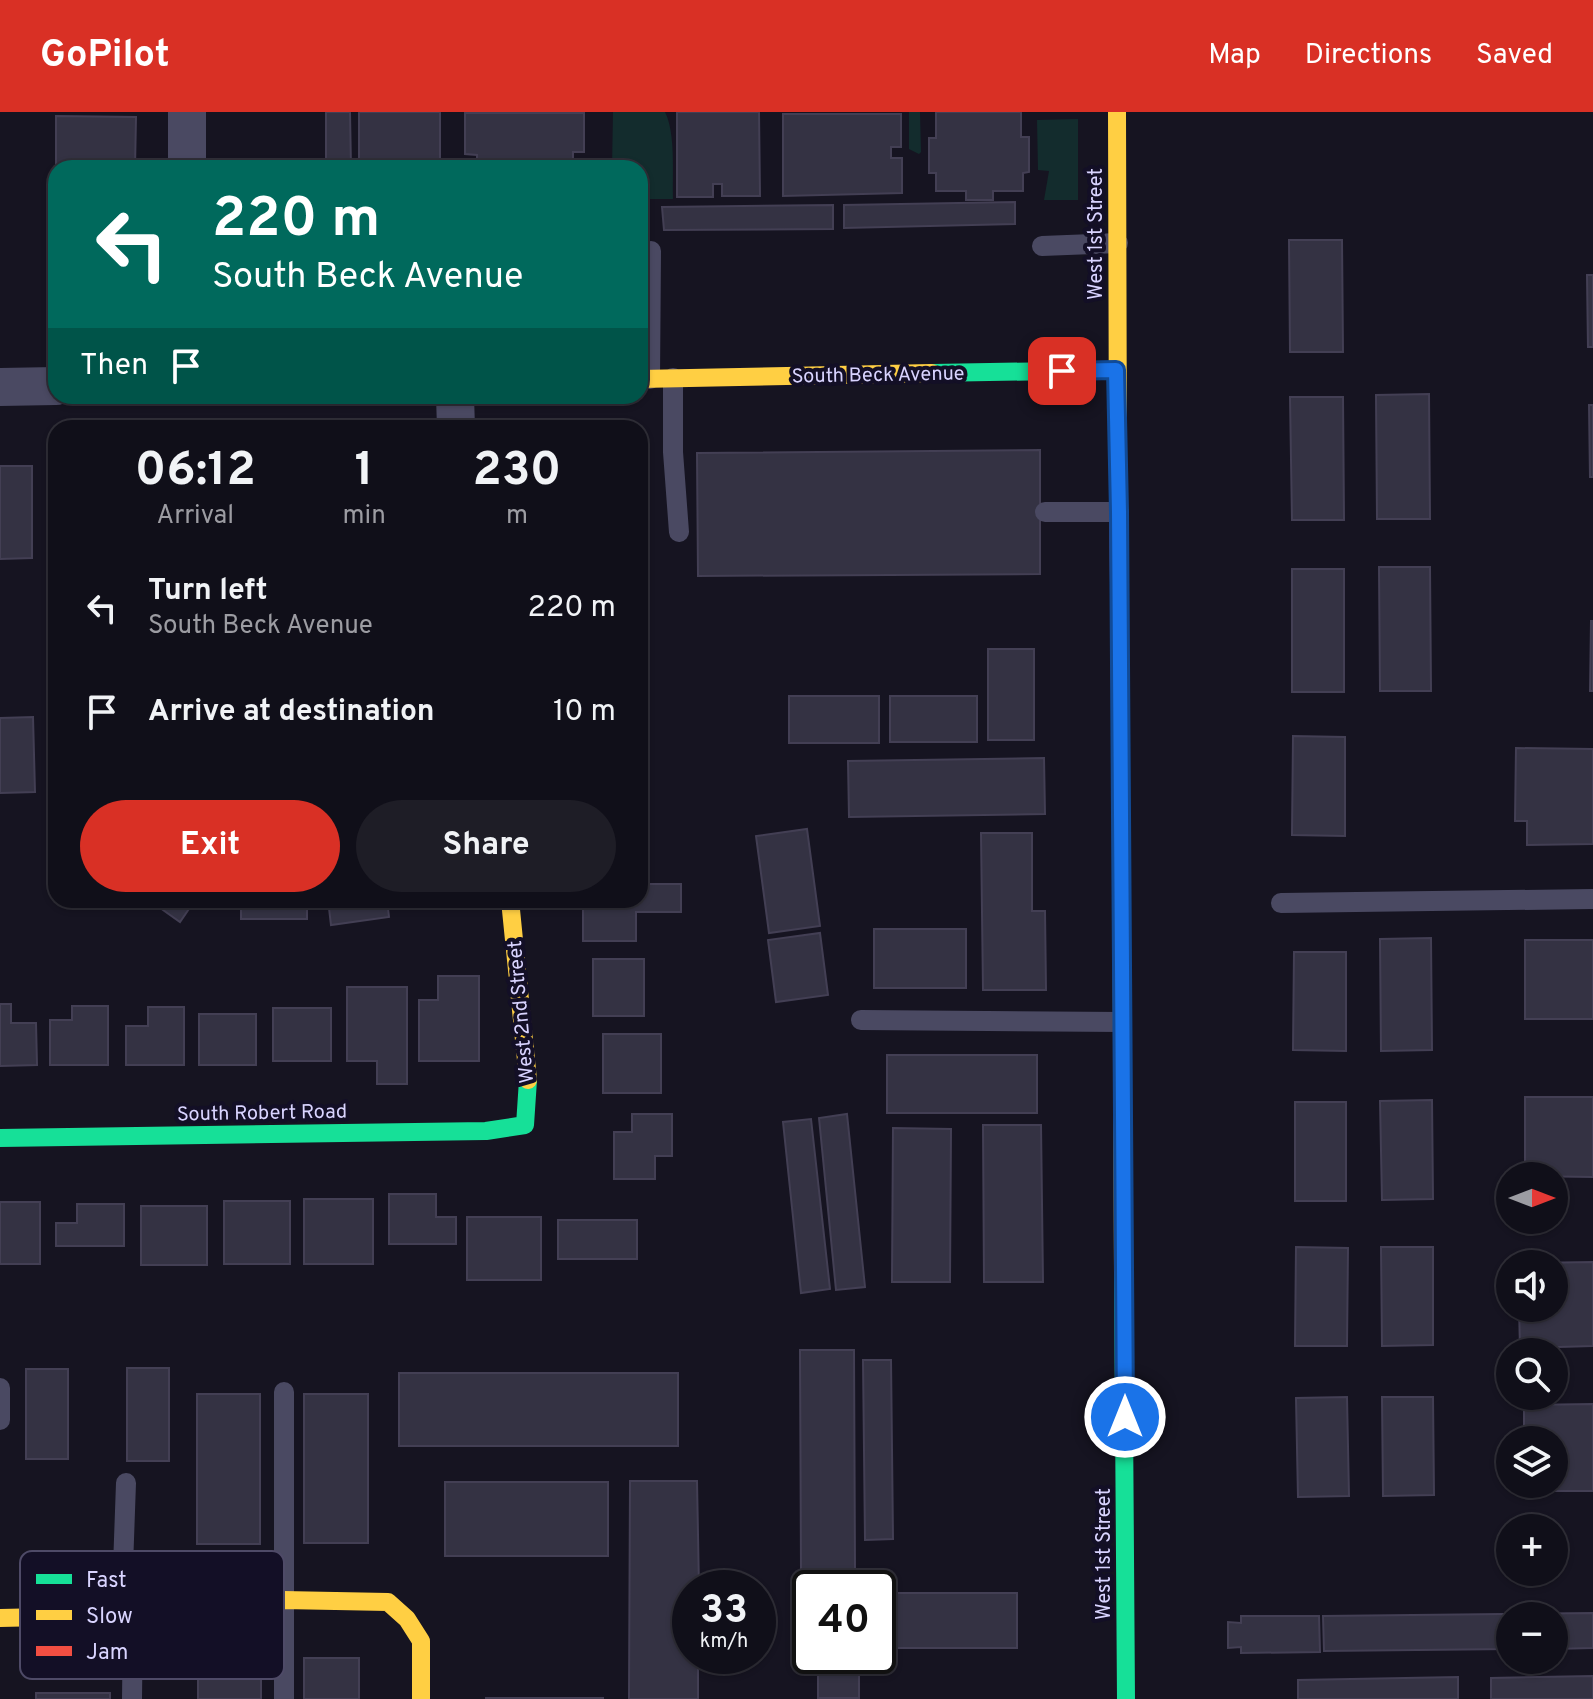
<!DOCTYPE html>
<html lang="en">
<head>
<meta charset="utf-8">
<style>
  :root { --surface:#100f19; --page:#1e1d26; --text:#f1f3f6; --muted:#9c9ca2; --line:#302f38; --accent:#d93025 }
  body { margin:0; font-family:Overpass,sans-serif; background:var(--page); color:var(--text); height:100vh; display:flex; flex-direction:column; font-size:30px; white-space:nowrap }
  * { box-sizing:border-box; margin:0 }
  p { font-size:26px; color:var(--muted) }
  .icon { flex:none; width:44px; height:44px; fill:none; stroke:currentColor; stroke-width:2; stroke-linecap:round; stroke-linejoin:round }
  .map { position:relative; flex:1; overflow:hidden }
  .details { position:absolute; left:48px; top:308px; width:600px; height:488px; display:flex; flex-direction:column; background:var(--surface); border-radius:24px; box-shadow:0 2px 6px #0004,0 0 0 2px var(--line) }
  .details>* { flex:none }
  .hud { position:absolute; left:48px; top:48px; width:600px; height:244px; border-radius:24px; box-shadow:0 2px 6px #0004,0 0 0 2px var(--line); background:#00695c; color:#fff; overflow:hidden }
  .needle { width:52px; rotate:90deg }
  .fabs { position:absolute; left:1496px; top:1050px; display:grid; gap:16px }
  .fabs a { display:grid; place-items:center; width:72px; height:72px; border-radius:50%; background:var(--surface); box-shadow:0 2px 6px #0004,0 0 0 2px var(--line); font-size:40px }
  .speed { position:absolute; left:672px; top:1458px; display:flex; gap:16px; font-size:40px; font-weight:700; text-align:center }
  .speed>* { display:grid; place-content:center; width:104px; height:104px; border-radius:50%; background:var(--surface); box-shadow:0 2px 6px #0004,0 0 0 2px var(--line); line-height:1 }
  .speed small { font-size:20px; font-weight:400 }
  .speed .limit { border:4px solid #111; border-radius:12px; background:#fff; color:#111 }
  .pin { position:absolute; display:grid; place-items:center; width:68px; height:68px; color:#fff; margin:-34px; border-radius:16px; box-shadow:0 4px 12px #0006 }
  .me { position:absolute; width:88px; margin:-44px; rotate:0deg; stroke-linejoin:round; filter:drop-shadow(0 0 6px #0008) }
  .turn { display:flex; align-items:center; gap:28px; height:168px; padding:0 32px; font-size:36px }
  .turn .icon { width:104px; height:104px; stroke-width:2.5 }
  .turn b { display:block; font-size:56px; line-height:68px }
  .then { display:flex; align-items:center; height:76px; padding:0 32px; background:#0003; gap:16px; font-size:30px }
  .eta { display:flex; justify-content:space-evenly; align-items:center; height:136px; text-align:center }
  .eta b { font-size:48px; font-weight:700; line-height:56px }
  .primary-button { display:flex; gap:16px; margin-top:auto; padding:16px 32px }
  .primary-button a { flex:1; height:92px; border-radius:48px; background:var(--accent); color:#fff; font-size:32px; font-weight:700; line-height:92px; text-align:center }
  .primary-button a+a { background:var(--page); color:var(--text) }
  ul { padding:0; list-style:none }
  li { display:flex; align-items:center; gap:24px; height:104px; padding:0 32px }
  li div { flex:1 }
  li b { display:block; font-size:30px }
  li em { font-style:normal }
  header { display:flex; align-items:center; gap:48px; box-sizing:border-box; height:112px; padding:0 40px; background:var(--accent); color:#fff }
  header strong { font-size:38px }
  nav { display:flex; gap:44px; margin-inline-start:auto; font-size:28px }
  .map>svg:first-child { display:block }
</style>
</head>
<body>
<header>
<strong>GoPilot</strong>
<nav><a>Map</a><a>Directions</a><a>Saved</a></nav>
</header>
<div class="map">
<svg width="1593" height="1587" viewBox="0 0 1593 1587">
  <rect width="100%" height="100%" fill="#161421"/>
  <path fill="#132c2d" d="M 613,0 L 665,0 C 676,22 672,62 673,87 L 640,87 L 640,56 L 612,56 Z
    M 909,0 L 920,0 L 921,40 L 919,42 L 909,37 Z
    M 1078,7 L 1078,88 L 1044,88 L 1049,59 L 1038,58 L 1037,8 Z"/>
  <path fill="#343243" stroke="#433f54" stroke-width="2" d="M 326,0 L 350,0 L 351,56 L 326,56 Z
    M 359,0 L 440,0 L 440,56 L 359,56 Z
    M 677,0 L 759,0 L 760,84 L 722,84 L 722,72 L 713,72 L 713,85 L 677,85 Z
    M 936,0 L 1021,0 L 1021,25 L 1029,25 L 1029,60 L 1023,61 L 1023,79 L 993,79 L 993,88 L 966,88 L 966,79 L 936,79 L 936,61 L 929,61 L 929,26 L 936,26 Z
    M 465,1 L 584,1 L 584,40 L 573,40 L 573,51 L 584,51 L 584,56 L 465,56 L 465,53 L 477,53 L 477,43 L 465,42 Z
    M 783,2 L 901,2 L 901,35 L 891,35 L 891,46 L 902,46 L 902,81 L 783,84 Z
    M 56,4 L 136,5 L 135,56 L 56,56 L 56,184 Z
    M 1015,90 L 1015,112 L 844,116 L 844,93 Z
    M 833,93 L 833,117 L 664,118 L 662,95 Z
    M 1289,128 L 1342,128 L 1343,240 L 1290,240 Z
    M 1587,163 L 1593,163 L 1593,235 L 1588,235 Z
    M 1429,282 L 1430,407 L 1377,407 L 1376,283 Z
    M 1290,285 L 1343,285 L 1344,408 L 1292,408 Z
    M 1589,293 L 1593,293 L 1593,365 L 1590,365 Z
    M 1040,338 L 1040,462 L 698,464 L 697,341 Z
    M 0,354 L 32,354 L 32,446 L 0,447 Z
    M 53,362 L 56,362 L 56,422 L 53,422 Z
    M 1379,455 L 1430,455 L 1431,579 L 1380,579 Z
    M 1292,457 L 1344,457 L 1344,580 L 1292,580 Z
    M 1591,509 L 1593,509 L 1593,579 L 1590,579 Z
    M 988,537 L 1034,537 L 1034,628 L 988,628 Z
    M 789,584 L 879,584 L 879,631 L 789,631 Z
    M 890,584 L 977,584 L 977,630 L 890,630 Z
    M 33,605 L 35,680 L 0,681 L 0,606 Z
    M 1293,624 L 1345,625 L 1345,724 L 1292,723 Z
    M 1516,636 L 1593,637 L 1593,732 L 1527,733 L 1527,709 L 1515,709 Z
    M 1044,646 L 1045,702 L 849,705 L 848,649 Z
    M 807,717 L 820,814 L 769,821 L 756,724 Z
    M 981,721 L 1032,721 L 1032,799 L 1045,799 L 1046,878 L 983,878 Z
    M 640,772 L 681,772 L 681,800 L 636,800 L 636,829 L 583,829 L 583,788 L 640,788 Z
    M 149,788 L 195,788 L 180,810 Z
    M 241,788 L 307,788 L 307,807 L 241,807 Z
    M 328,788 L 387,788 L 389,805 L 331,813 Z
    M 397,788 L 446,788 L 446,789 L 398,794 Z
    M 874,817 L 966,817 L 966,876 L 874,876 Z
    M 820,821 L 828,883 L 776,890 L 768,828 Z
    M 1431,826 L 1432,938 L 1381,939 L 1380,827 Z
    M 1525,828 L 1593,828 L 1593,907 L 1525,907 Z
    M 1294,840 L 1346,840 L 1346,939 L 1293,938 Z
    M 593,847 L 644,847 L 644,904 L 593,904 Z
    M 438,864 L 479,864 L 479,949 L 419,949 L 419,888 L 438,888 Z
    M 347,875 L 407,875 L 407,972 L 377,972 L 377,949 L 347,949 Z
    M 0,892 L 11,892 L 11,911 L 36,911 L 37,953 L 0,954 Z
    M 72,894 L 108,894 L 108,953 L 50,953 L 50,908 L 72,908 Z
    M 148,895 L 184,895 L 184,953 L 126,953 L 126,914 L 148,914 Z
    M 273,896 L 331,896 L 331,949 L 273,949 Z
    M 199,902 L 256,902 L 256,953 L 199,953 Z
    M 603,922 L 661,922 L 661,981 L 603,981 Z
    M 887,943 L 1037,943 L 1037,1001 L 887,1001 Z
    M 1525,985 L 1593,985 L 1593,1065 L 1525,1064 Z
    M 1432,988 L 1433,1087 L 1382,1088 L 1380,989 Z
    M 1295,990 L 1346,990 L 1346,1089 L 1295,1089 Z
    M 632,1002 L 672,1002 L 672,1044 L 655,1044 L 655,1067 L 614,1067 L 614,1020 L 632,1020 Z
    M 847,1002 L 865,1175 L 836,1178 L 819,1006 Z
    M 811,1007 L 830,1177 L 801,1181 L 783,1010 Z
    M 983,1013 L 1041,1013 L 1043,1170 L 984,1170 Z
    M 893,1016 L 951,1017 L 950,1170 L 892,1170 Z
    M 389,1082 L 436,1082 L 436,1105 L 456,1105 L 456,1132 L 389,1132 Z
    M 304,1087 L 373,1087 L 373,1152 L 304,1152 Z
    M 224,1089 L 290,1089 L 290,1152 L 224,1152 Z
    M 0,1090 L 40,1090 L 40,1152 L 0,1152 Z
    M 77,1092 L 124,1092 L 124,1134 L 56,1134 L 56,1111 L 77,1111 Z
    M 141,1094 L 207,1094 L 207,1153 L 141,1153 Z
    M 467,1105 L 541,1105 L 541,1168 L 467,1168 Z
    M 558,1108 L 637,1108 L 637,1147 L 558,1147 Z
    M 1296,1135 L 1348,1136 L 1347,1234 L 1295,1234 Z
    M 1381,1135 L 1433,1135 L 1433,1233 L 1382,1234 Z
    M 1593,1150 L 1593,1234 L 1520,1236 L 1519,1196 L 1554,1196 L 1554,1152 L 1528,1151 Z
    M 800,1238 L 854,1238 L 855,1458 L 801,1458 Z
    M 863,1248 L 891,1248 L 893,1427 L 865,1428 Z
    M 127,1256 L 169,1256 L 169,1349 L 127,1349 Z
    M 26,1257 L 68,1257 L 68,1347 L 26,1347 Z
    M 399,1261 L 678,1261 L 678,1334 L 399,1334 Z
    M 197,1282 L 260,1282 L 260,1432 L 197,1432 Z
    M 304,1282 L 368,1282 L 368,1431 L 304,1431 Z
    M 1347,1285 L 1349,1384 L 1298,1385 L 1296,1286 Z
    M 1382,1285 L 1433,1285 L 1434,1383 L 1383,1384 Z
    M 1593,1292 L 1593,1379 L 1525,1379 L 1525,1372 L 1554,1372 L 1554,1328 L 1524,1328 L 1524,1293 Z
    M 630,1369 L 697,1369 L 699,1476 L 690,1476 L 690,1544 L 698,1544 L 698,1587 L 629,1587 Z
    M 445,1370 L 608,1370 L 608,1444 L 445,1444 Z
    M 878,1481 L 1017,1481 L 1017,1536 L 878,1536 Z
    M 1593,1501 L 1593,1536 L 1554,1537 L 1554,1504 L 1510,1504 L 1510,1537 L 1324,1539 L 1323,1504 Z
    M 1241,1504 L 1319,1504 L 1320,1540 L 1241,1541 L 1241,1535 L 1228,1536 L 1228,1510 L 1241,1511 Z
    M 304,1546 L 359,1546 L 359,1587 L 304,1587 Z
    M 818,1546 L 859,1546 L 859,1586 L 818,1586 Z
    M 198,1548 L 261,1548 L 261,1587 L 198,1587 Z
    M 1593,1564 L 1593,1587 L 1491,1587 L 1491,1566 Z
    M 1458,1565 L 1458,1587 L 1298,1587 L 1298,1568 Z
    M 36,1581 L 110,1581 L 110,1587 L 36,1587 Z
    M 486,1586 L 603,1586 L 603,1587 L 486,1587 Z"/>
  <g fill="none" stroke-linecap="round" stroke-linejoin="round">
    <path stroke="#4a4962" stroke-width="20" d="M 1042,134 L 1118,131
      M 673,266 L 673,340 L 679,420
      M 650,267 L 651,139
      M 1045,400 L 1119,400
      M 1281,791 L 1593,787
      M 861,908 L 1122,910
      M 0,1276 L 0,1308
      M 284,1280 L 284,1587
      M 126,1371 L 122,1483 L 133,1503 L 132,1587"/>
    <path stroke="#4a4962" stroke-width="38" d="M 187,0 L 187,56
      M 0,275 L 56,274
      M 455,284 L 456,316"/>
    <path stroke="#16e098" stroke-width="18" d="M 932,261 L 1116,258
      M 0,1026 L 486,1019 L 525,1013 L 528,968
      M 1123,1160 L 1126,1587"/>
    <path stroke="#ffcf43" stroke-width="18" d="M 1117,0 L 1118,365
      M 640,267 L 932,261
      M 1121,684 L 1123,1160
      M 510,788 L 528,968
      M 0,1506 L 133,1503 L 194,1492 L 283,1488 L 388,1490 L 407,1507 L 421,1529 L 421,1587"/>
    <path stroke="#f24e42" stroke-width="18" d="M 1118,365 L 1121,684"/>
  </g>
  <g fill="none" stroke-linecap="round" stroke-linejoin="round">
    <g stroke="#114b97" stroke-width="20">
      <path id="route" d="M 1062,259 L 1116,258 L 1119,400 L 1125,1305"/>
    </g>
    <use href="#route" stroke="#1a73e8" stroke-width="14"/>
  </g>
  <g text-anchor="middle" stroke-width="8" stroke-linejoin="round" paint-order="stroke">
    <g font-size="20" fill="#d9d4ff" stroke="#130f26">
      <text transform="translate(1095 122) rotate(-90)" y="7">West 1st Street</text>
      <text transform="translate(878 262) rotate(-1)" y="7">South Beck Avenue</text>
      <text transform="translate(520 900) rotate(-95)" y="7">West 2nd Street</text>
      <text transform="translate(262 1000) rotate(-1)" y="7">South Robert Road</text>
      <text transform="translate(1103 1442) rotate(-90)" y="7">West 1st Street</text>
    </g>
  </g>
  <rect x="20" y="1439" width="264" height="128" rx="12" fill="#130f26" stroke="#4e4a67" stroke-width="2"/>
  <rect x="36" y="1462" width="36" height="10" fill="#16e098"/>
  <rect x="36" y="1498" width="36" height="10" fill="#ffcf43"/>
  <rect x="36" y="1534" width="36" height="10" fill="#f24e42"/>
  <g font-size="22" fill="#d9d4ff">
    <text x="86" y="1475">Fast</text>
    <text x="86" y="1511">Slow</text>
    <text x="86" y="1547">Jam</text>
  </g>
</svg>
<div class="fabs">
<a><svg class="needle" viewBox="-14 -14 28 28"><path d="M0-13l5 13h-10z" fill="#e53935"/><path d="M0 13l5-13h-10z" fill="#9c9ca2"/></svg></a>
<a><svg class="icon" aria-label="sound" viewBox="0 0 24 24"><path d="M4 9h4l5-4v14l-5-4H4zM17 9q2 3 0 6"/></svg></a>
<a><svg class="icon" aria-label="search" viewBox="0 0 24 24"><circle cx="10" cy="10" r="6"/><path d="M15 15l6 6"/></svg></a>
<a><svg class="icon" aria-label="layers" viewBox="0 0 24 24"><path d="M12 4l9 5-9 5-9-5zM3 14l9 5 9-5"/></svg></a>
<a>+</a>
<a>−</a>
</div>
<div class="speed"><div>33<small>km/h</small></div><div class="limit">40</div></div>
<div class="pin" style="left:1062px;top:259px;background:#d93025"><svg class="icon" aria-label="arrive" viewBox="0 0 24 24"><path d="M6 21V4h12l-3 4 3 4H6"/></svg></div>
<svg class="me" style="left:1125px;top:1305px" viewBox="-20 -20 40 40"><circle r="17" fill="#1a73e8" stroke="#fff" stroke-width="3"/><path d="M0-11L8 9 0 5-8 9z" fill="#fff"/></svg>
<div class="hud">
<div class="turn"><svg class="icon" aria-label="left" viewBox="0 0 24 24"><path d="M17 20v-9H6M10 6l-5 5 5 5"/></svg><div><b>220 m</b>South Beck Avenue</div></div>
<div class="then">Then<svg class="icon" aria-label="arrive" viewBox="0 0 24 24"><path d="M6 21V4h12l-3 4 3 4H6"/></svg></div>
</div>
<section class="details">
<div class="eta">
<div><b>06:12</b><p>Arrival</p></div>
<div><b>1</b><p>min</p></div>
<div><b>230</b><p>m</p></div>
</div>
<ul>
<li><svg class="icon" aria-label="left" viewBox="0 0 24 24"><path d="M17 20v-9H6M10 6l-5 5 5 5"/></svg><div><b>Turn left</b><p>South Beck Avenue</p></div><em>220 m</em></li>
<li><svg class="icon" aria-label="arrive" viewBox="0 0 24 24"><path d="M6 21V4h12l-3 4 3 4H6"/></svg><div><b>Arrive at destination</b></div><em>10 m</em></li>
</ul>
<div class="primary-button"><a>Exit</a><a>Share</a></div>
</section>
</div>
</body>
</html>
